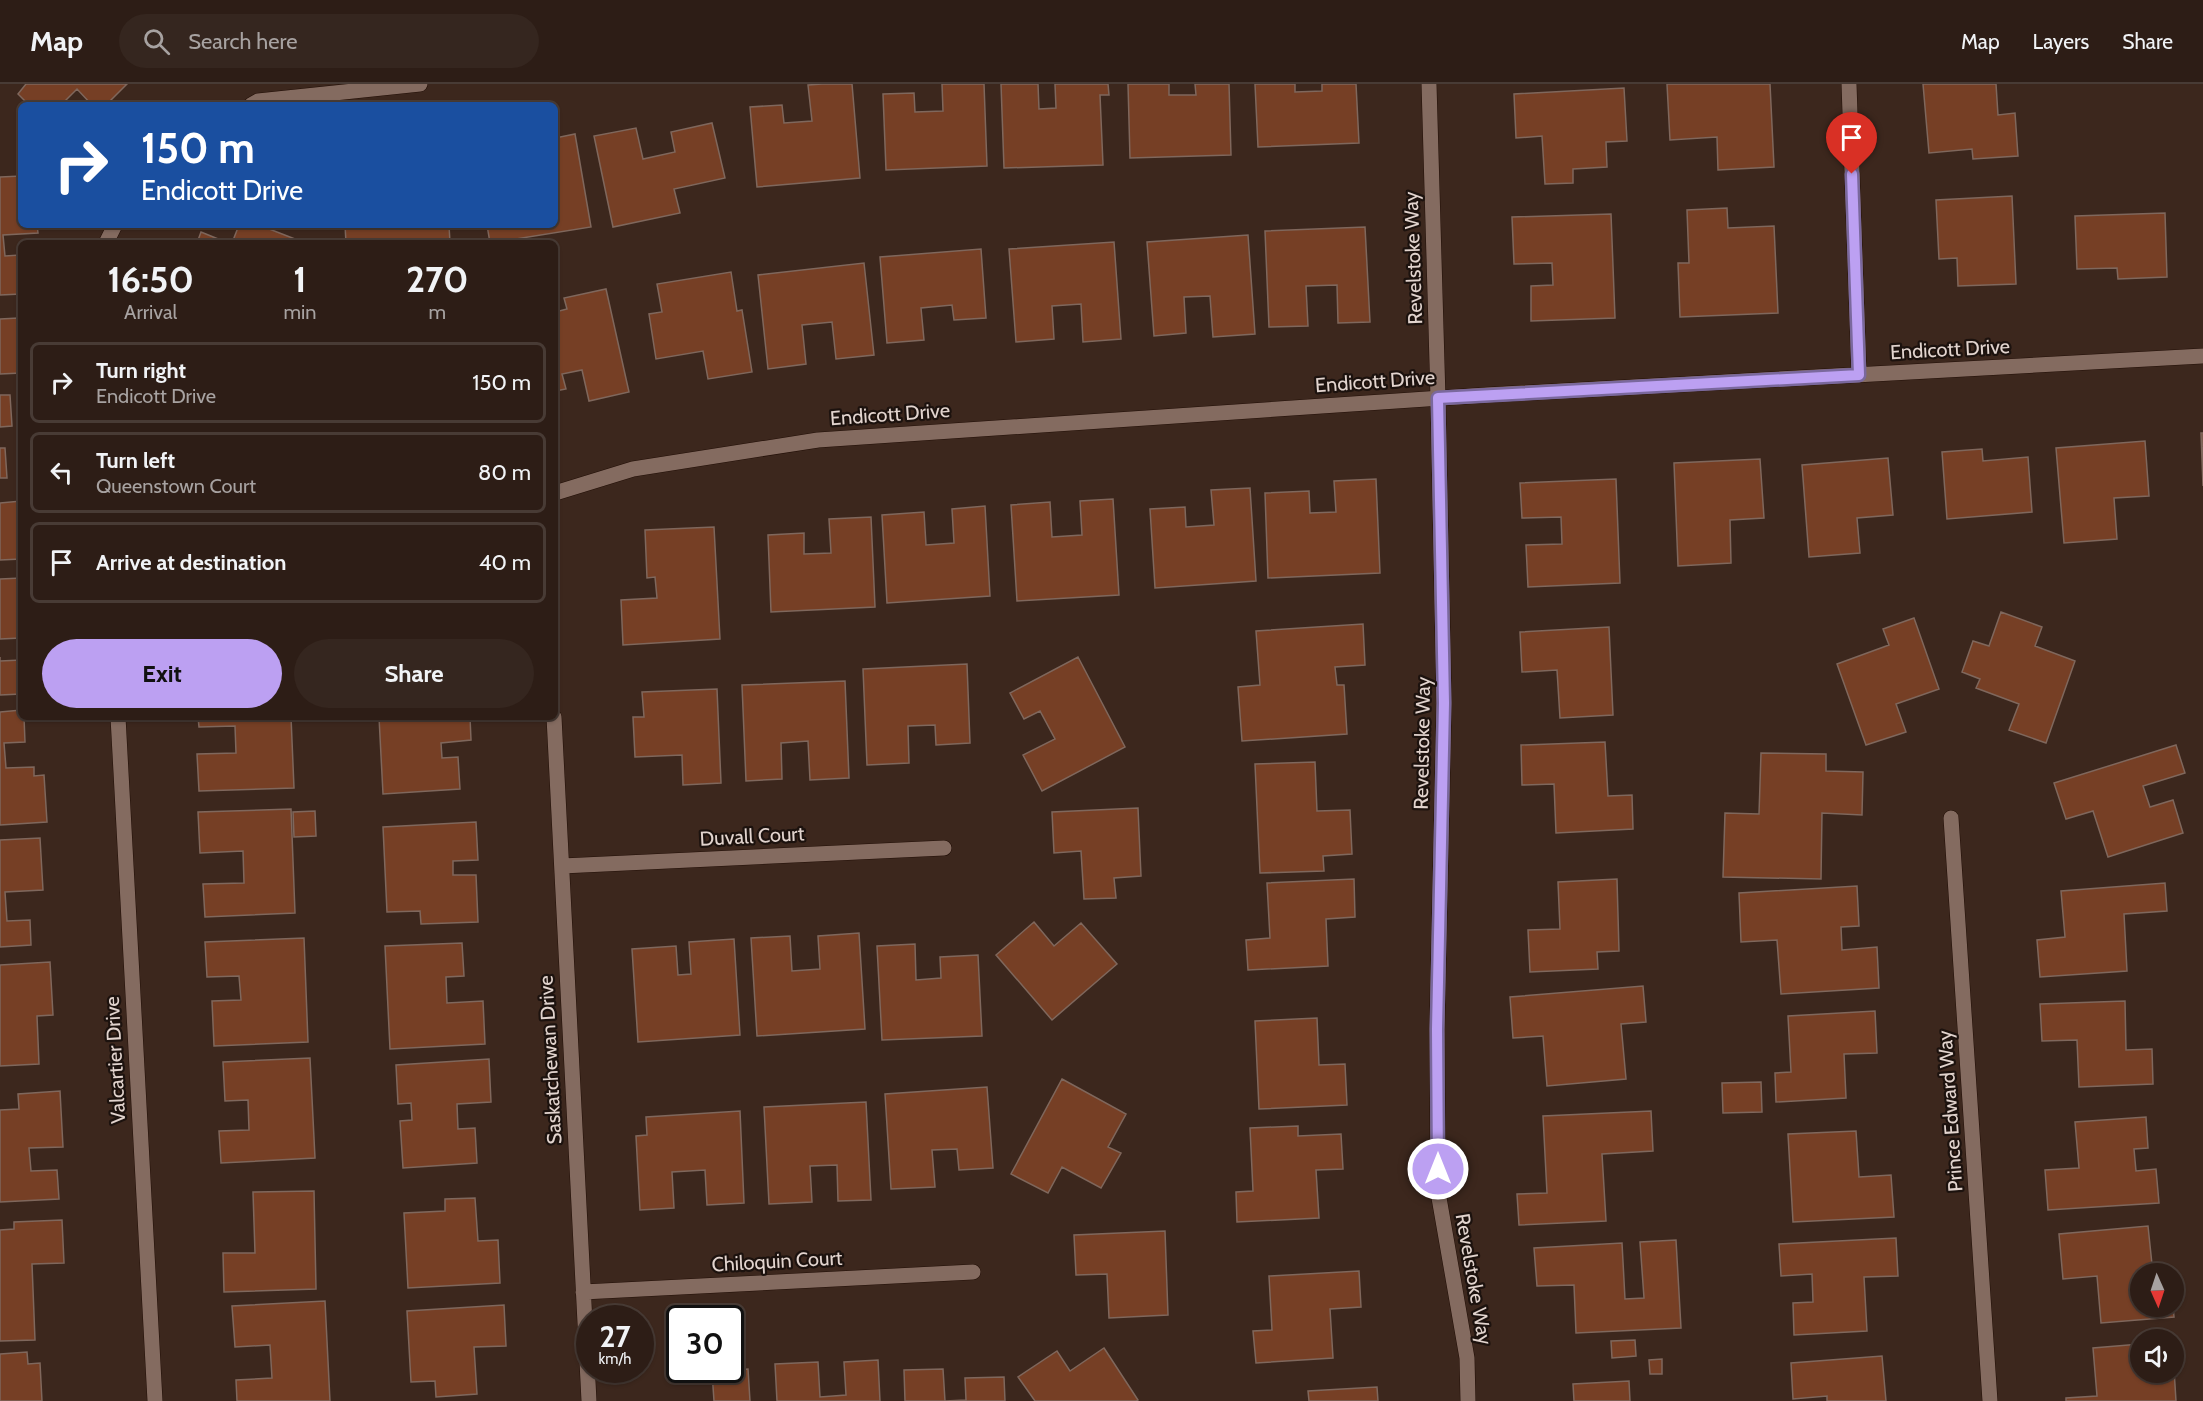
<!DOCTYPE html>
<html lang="en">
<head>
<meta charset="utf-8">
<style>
  :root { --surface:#2d1d16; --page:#35261f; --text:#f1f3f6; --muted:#a7a2a1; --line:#483b35; --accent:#bca0f2 }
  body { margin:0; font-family:Cabin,sans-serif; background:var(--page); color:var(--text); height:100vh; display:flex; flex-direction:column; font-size:22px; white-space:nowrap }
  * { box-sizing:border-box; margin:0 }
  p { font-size:20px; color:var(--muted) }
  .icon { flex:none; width:33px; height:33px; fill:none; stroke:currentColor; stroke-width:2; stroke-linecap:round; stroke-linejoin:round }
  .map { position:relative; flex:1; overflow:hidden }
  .details { position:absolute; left:18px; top:156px; width:540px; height:480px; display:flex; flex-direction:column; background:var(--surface); border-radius:9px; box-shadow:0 2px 4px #0004,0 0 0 2px var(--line) }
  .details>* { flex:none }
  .guide { position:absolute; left:18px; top:18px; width:540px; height:126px; border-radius:9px; box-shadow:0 2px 4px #0004,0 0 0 2px var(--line); background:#1a4fa0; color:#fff; overflow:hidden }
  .needle { width:39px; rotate:177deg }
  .tools { position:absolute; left:2130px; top:1179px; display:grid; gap:12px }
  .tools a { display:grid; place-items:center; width:54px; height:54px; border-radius:50%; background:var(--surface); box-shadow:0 2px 4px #0004,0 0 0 2px var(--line); font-size:30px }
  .speed { position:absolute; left:576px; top:1221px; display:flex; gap:12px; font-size:30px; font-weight:700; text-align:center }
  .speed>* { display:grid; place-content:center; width:78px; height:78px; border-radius:50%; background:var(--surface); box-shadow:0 2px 4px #0004,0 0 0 2px var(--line); line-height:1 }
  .speed small { font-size:15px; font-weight:400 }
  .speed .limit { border:3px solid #111; border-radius:9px; background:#fff; color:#111 }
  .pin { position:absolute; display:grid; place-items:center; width:51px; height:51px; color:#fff; margin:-62px -26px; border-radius:50% 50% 50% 0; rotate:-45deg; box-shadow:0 0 6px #0007 }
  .pin .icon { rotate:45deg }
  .me { position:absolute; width:66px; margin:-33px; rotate:0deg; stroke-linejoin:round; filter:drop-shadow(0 0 4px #0008) }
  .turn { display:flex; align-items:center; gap:21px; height:126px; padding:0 24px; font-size:27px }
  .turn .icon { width:78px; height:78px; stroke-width:2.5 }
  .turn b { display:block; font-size:42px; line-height:51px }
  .eta { display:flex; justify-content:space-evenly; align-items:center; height:102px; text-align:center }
  .eta b { font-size:36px; font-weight:800; line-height:42px }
  .cta { display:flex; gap:12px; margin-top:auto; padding:12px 24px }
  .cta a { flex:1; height:69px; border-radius:36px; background:var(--accent); color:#111; font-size:24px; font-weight:800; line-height:69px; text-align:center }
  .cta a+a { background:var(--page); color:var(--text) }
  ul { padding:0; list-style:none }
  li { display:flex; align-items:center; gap:18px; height:81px; margin:0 12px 9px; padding:0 12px; border:3px solid var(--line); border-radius:9px }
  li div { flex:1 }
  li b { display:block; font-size:22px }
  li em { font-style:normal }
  header { display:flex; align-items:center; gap:36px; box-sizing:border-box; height:84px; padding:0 30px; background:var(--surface); border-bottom:2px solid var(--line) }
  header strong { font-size:28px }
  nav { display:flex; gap:33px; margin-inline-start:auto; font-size:21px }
  .search { width:420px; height:54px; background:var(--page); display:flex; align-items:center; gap:15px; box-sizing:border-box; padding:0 21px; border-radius:33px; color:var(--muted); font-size:22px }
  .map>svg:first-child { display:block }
</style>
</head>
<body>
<header>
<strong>Map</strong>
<div class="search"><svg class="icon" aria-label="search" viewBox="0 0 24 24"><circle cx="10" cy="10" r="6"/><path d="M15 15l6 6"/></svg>Search here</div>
<nav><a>Map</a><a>Layers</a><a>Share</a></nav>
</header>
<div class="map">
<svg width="2203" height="1317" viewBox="0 0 2203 1317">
  <rect width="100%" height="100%" fill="#3c271d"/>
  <path fill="#763f25" stroke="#7f675c" stroke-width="1.5" d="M 26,0 L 127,0 L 106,21 L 92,21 L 77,5 L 61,21 L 29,21 L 18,10 Z
    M 822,0 L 852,0 L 860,94 L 757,103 L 750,23 L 782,21 L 784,39 L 812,37 L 808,1 Z
    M 942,0 L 984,0 L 987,82 L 886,86 L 883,10 L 914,9 L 915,28 L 943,27 Z
    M 1001,0 L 1038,0 L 1039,25 L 1056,24 L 1055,0 L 1108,0 L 1109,11 L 1100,11 L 1103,81 L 1004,84 Z
    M 1128,0 L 1169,0 L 1169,11 L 1196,11 L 1195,0 L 1229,0 L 1231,71 L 1130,74 Z
    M 1255,0 L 1295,0 L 1295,8 L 1322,7 L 1322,0 L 1356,0 L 1359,59 L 1258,63 Z
    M 1667,0 L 1770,0 L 1774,83 L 1718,86 L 1717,53 L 1670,56 Z
    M 1923,0 L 1996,0 L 1998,31 L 2015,29 L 2018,72 L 1973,75 L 1972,65 L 1929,69 Z
    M 1624,4 L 1627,57 L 1606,58 L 1607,83 L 1573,85 L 1573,99 L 1545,100 L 1542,52 L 1516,54 L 1514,10 Z
    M 712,39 L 725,94 L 674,105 L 680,129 L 613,143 L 594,52 L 636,44 L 643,75 L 675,68 L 671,48 Z
    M 575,50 L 591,143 L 490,159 L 487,141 L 555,141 L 555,54 Z
    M 21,92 L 21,141 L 37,141 L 38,149 L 3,151 L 5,172 L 20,171 L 21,210 L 0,211 L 0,93 Z
    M 2012,112 L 2016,200 L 1958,202 L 1957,174 L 1939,175 L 1936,116 Z
    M 1727,124 L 1728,144 L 1774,142 L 1778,229 L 1680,233 L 1678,179 L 1689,179 L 1687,126 Z
    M 2165,129 L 2167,193 L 2118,195 L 2117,184 L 2077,185 L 2075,132 Z
    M 1611,130 L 1615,234 L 1531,237 L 1531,202 L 1553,201 L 1552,179 L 1514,180 L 1512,133 Z
    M 239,141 L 259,141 L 295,155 L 294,159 L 232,159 Z
    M 345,141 L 449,141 L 450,159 L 346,159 Z
    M 1365,143 L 1370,238 L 1338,239 L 1337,201 L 1306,202 L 1308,242 L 1269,243 L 1265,147 Z
    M 201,148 L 228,159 L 197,159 Z
    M 1248,151 L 1255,250 L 1213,253 L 1210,212 L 1184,213 L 1186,249 L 1154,252 L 1147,158 Z
    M 1114,158 L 1121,255 L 1083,258 L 1081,220 L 1052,222 L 1054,255 L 1016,258 L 1009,165 Z
    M 981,165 L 986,234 L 954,236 L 952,221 L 921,224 L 924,256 L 887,259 L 880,173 Z
    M 864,179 L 874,271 L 836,275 L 832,238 L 802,241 L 806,280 L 768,285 L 758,191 Z
    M 731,188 L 737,227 L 742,226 L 752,288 L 708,295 L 703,267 L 656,275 L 649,230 L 662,228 L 657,200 Z
    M 606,205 L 629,308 L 589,317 L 582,286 L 562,290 L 566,305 L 555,307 L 555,228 L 567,225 L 564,214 Z
    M 18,234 L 21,289 L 0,290 L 0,235 Z
    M 0,311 L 10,311 L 12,342 L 0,343 Z
    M 2201,349 L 2203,349 L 2203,402 Z
    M 2145,357 L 2149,412 L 2114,414 L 2117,455 L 2064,459 L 2056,364 Z
    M 0,364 L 5,364 L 7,394 L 0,394 Z
    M 1982,365 L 1983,377 L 2028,373 L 2032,428 L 1947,435 L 1942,368 Z
    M 1888,374 L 1893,431 L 1857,434 L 1860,469 L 1809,473 L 1802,381 Z
    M 1760,375 L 1764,434 L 1730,436 L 1731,479 L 1678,482 L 1674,379 Z
    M 1376,395 L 1380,489 L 1268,494 L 1265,409 L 1309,407 L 1310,429 L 1336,428 L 1334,397 Z
    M 1616,395 L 1620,499 L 1528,503 L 1526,461 L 1562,460 L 1561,433 L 1522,434 L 1520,399 Z
    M 1250,404 L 1256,497 L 1155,504 L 1150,425 L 1185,423 L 1186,443 L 1214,441 L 1211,406 Z
    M 1113,415 L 1119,511 L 1017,517 L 1011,421 L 1050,418 L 1052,453 L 1082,451 L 1080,417 Z
    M 21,417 L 21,475 L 0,476 L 0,419 Z
    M 985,422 L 990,512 L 887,519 L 882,431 L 924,428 L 926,461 L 954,459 L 952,425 Z
    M 871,433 L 875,523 L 771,528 L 768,451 L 804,449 L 804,470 L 831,469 L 829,435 Z
    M 714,443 L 720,555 L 623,561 L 621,516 L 657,514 L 655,493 L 647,494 L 645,446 Z
    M 21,494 L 21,554 L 0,555 L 0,495 Z
    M 2001,528 L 2042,543 L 2035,562 L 2075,577 L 2046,659 L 2009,646 L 2019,620 L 1976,604 L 1980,595 L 1962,588 L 1973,557 L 1989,562 Z
    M 1914,534 L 1939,605 L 1896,620 L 1906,648 L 1866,661 L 1837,580 L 1889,561 L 1883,545 Z
    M 1363,540 L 1365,581 L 1335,583 L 1337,601 L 1344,601 L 1347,650 L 1242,657 L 1238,603 L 1260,601 L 1256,547 Z
    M 1609,543 L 1613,631 L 1560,634 L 1557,586 L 1522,588 L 1520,548 Z
    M 0,573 L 0,577 L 21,576 L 21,610 L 0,611 Z
    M 1078,573 L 1125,663 L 1042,707 L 1023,671 L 1055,655 L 1040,627 L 1024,635 L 1010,609 Z
    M 967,580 L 970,659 L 936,661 L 935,641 L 908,642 L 909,679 L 867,681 L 863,585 Z
    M 845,597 L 849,694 L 810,696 L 808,657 L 781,659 L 782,695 L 746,697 L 742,601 Z
    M 717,605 L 721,699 L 683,701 L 682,671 L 635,673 L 633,633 L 644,633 L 642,608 Z
    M 21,626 L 21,633 L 24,633 L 25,658 L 4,659 L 6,684 L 34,683 L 34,692 L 44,691 L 47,738 L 0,741 L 0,628 Z
    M 198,633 L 291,633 L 294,704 L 199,707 L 197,670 L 236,669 L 235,642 L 199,643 Z
    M 379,633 L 470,633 L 471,656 L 441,659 L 442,674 L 458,673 L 460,705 L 383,710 Z
    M 1605,658 L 1608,712 L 1632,711 L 1633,745 L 1556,749 L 1554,700 L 1522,701 L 1521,661 Z
    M 2176,661 L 2185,689 L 2143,702 L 2150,723 L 2173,716 L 2183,749 L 2108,773 L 2093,727 L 2066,735 L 2054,699 Z
    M 1761,669 L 1826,670 L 1826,687 L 1863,688 L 1862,731 L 1822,729 L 1821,795 L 1723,793 L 1725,729 L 1759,730 Z
    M 1315,678 L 1317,727 L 1350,726 L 1352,770 L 1323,772 L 1324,787 L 1260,789 L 1255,680 Z
    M 1138,724 L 1141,792 L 1114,794 L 1116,814 L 1084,815 L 1081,767 L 1054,769 L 1052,728 Z
    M 291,725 L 295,829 L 205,833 L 203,800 L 244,799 L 243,767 L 200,769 L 198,728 Z
    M 315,727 L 316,752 L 294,753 L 293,728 Z
    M 476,738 L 478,776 L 453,777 L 453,791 L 476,791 L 478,838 L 421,840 L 420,827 L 387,828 L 383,743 Z
    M 40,754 L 43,806 L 5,808 L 7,837 L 30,836 L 31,861 L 0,863 L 0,756 Z
    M 1354,795 L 1355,833 L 1326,835 L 1328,882 L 1248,886 L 1246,856 L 1270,854 L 1267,799 Z
    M 1617,795 L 1619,867 L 1597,868 L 1598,885 L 1530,888 L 1528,846 L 1560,845 L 1558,798 Z
    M 2165,799 L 2167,827 L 2124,830 L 2127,887 L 2040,893 L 2037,856 L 2065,853 L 2061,807 Z
    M 1857,802 L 1859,842 L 1841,843 L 1842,866 L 1877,863 L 1879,904 L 1781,910 L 1777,856 L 1741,858 L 1739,809 Z
    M 1034,838 L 1054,862 L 1081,839 L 1117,880 L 1052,936 L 996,871 Z
    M 859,849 L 865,945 L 757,952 L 751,854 L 790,852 L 792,887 L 820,885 L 818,852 Z
    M 304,854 L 308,958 L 214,962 L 212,917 L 241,916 L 239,892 L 207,893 L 205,858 Z
    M 734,855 L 740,951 L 638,958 L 632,865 L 676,862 L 678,891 L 691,890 L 689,858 Z
    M 462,859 L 464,892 L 446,893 L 447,919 L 483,917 L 485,960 L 390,965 L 385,862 Z
    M 915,860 L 916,896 L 941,894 L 940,873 L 978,871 L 982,952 L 882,956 L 877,862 Z
    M 50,878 L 53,931 L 37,932 L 39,980 L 0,982 L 0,881 Z
    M 1643,902 L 1646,938 L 1621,940 L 1626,995 L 1547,1002 L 1543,952 L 1513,954 L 1510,913 Z
    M 2125,917 L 2126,966 L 2152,965 L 2153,1000 L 2079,1003 L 2077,956 L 2042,957 L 2040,920 Z
    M 1875,927 L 1877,969 L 1844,970 L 1846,1014 L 1776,1018 L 1775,989 L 1791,988 L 1788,932 Z
    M 1317,934 L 1319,981 L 1345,980 L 1347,1021 L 1259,1025 L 1255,937 Z
    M 310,974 L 315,1074 L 221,1079 L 219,1047 L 249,1046 L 248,1016 L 225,1017 L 223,978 Z
    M 489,975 L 491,1018 L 457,1020 L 458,1045 L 475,1044 L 477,1079 L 403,1084 L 400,1037 L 412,1036 L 411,1019 L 398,1020 L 396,981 Z
    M 1062,995 L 1126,1030 L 1108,1063 L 1121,1069 L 1101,1104 L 1062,1083 L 1048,1109 L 1011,1090 Z
    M 1761,998 L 1762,1028 L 1723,1029 L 1722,999 Z
    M 987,1003 L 993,1084 L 959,1086 L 957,1065 L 932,1066 L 935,1103 L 891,1105 L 885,1010 Z
    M 60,1007 L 63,1063 L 29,1064 L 31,1087 L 57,1086 L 59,1115 L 0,1118 L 0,1026 L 19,1025 L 18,1010 Z
    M 866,1018 L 871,1116 L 838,1117 L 837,1081 L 810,1082 L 812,1118 L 769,1120 L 764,1023 Z
    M 740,1027 L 744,1119 L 707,1121 L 705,1086 L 672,1088 L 674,1124 L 640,1126 L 636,1052 L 647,1051 L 646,1033 Z
    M 1651,1027 L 1653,1067 L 1602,1070 L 1606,1137 L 1519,1141 L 1517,1110 L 1547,1109 L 1543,1032 Z
    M 2146,1033 L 2148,1064 L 2134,1065 L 2136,1087 L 2156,1085 L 2159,1119 L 2048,1126 L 2045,1086 L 2079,1084 L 2075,1038 Z
    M 1298,1042 L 1298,1052 L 1341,1050 L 1343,1085 L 1316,1086 L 1319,1134 L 1237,1138 L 1236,1108 L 1253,1107 L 1250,1044 Z
    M 1856,1047 L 1859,1093 L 1891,1091 L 1894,1133 L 1793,1138 L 1788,1050 Z
    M 314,1107 L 316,1205 L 224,1208 L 223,1169 L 255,1169 L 253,1108 Z
    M 475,1114 L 478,1157 L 498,1156 L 500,1199 L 408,1204 L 404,1129 L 445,1127 L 445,1115 Z
    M 62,1136 L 64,1179 L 32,1180 L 35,1256 L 0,1257 L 0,1146 L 14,1145 L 14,1138 Z
    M 2148,1142 L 2153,1190 L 2140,1190 L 2140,1222 L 2173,1222 L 2174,1233 L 2101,1239 L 2097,1192 L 2063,1195 L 2059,1150 Z
    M 1165,1147 L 1168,1231 L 1109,1234 L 1107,1190 L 1076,1191 L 1074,1151 Z
    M 1896,1154 L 1898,1192 L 1864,1193 L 1867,1247 L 1794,1251 L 1793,1219 L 1813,1218 L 1812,1190 L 1781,1192 L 1779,1160 Z
    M 1676,1156 L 1681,1244 L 1576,1249 L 1574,1201 L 1537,1202 L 1534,1164 L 1622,1159 L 1625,1215 L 1644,1214 L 1640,1158 Z
    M 1359,1187 L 1361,1223 L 1330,1225 L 1333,1274 L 1256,1279 L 1253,1247 L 1272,1246 L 1269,1192 Z
    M 325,1217 L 330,1317 L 237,1317 L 236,1296 L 272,1294 L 270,1261 L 235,1263 L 232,1222 Z
    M 504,1221 L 506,1262 L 474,1263 L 477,1310 L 436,1313 L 435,1297 L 411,1298 L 407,1227 Z
    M 1635,1256 L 1636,1272 L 1612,1274 L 1611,1257 Z
    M 2140,1260 L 2140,1288 L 2174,1288 L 2174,1285 L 2176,1317 L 2066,1317 L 2066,1314 L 2097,1312 L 2093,1264 Z
    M 1104,1264 L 1138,1316 L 1136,1317 L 1035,1317 L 1018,1293 L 1057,1267 L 1070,1287 Z
    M 27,1268 L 28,1280 L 40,1279 L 42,1317 L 0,1317 L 0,1270 Z
    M 1882,1272 L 1886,1317 L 1827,1317 L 1827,1312 L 1793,1315 L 1791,1279 Z
    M 1662,1275 L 1662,1290 L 1650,1290 L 1649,1276 Z
    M 878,1276 L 880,1317 L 777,1317 L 775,1280 L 818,1278 L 820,1313 L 846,1311 L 844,1278 Z
    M 748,1285 L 750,1317 L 714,1317 L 712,1288 Z
    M 943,1285 L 945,1317 L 966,1316 L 965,1294 L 1004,1293 L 1005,1317 L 905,1317 L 904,1286 Z
    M 1629,1297 L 1630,1317 L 1574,1317 L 1573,1300 Z
    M 1377,1303 L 1378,1317 L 1309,1317 L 1308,1307 Z"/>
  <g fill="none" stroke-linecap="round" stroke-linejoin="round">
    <g stroke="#220f07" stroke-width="16">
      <path id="street" d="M 1429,0 L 1438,314 L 1444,619 L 1437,945 L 1438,1108 L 1467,1274 L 1468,1317
        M 1849,0 L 1859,291
        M 251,21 L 258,17 L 420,0
        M 106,159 L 115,141
        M 555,409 L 633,385 L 818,356 L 1486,311 L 2203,272
        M 118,633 L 155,1317
        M 554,633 L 589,1317
        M 1951,734 L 1990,1317
        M 562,782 L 944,764
        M 583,1208 L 973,1188"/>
    </g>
    <use href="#street" stroke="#846b60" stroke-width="15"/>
  </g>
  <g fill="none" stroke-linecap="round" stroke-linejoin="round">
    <g stroke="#7a689d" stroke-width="15">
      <path id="route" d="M 1438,1085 L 1437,945 L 1444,619 L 1438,314 L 1859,291 L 1852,90"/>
    </g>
    <use href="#route" stroke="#bca0f2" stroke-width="10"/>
  </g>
  <g text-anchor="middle" stroke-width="4.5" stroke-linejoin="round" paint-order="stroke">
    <g font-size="20" fill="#e2d4ce" stroke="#1c120e">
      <text transform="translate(1413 174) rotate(-92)" y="7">Revelstoke Way</text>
      <text transform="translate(1950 265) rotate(-3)" y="7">Endicott Drive</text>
      <text transform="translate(1375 297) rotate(-4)" y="7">Endicott Drive</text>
      <text transform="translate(890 330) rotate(-4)" y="7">Endicott Drive</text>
      <text transform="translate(1422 659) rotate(-89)" y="7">Revelstoke Way</text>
      <text transform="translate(752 752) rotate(-3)" y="7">Duvall Court</text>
      <text transform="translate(115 976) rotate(-93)" y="7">Valcartier Drive</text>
      <text transform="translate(550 976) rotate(-93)" y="7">Saskatchewan Drive</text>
      <text transform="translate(1950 1027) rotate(-94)" y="7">Prince Edward Way</text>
      <text transform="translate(777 1177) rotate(-3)" y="7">Chiloquin Court</text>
      <text transform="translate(1474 1195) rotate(80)" y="7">Revelstoke Way</text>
    </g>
  </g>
</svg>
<div class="tools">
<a><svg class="needle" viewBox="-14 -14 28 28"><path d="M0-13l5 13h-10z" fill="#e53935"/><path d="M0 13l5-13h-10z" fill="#a7a2a1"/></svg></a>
<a><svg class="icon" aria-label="sound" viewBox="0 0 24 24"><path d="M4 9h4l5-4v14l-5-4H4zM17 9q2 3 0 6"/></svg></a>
</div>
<div class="speed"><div>27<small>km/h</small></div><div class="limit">30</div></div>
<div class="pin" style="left:1852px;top:90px;background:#d93025"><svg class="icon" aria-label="arrive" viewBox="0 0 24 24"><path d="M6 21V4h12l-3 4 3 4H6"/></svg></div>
<svg class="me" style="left:1438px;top:1085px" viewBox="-20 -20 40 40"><circle r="17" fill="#bca0f2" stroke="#fff" stroke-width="3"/><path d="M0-11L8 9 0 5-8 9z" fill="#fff"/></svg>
<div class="guide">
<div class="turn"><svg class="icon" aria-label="right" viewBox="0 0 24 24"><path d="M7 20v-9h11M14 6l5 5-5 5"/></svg><div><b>150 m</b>Endicott Drive</div></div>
</div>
<section class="details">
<div class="eta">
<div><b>16:50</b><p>Arrival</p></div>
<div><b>1</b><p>min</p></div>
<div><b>270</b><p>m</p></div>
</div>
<ul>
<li><svg class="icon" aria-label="right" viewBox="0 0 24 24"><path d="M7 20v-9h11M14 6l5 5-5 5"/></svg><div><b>Turn right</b><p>Endicott Drive</p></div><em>150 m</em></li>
<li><svg class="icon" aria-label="left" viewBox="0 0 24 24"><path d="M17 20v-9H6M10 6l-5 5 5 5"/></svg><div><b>Turn left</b><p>Queenstown Court</p></div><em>80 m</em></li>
<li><svg class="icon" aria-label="arrive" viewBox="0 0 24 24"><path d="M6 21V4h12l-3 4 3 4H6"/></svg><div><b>Arrive at destination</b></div><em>40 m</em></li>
</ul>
<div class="cta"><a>Exit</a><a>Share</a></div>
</section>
</div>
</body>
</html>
